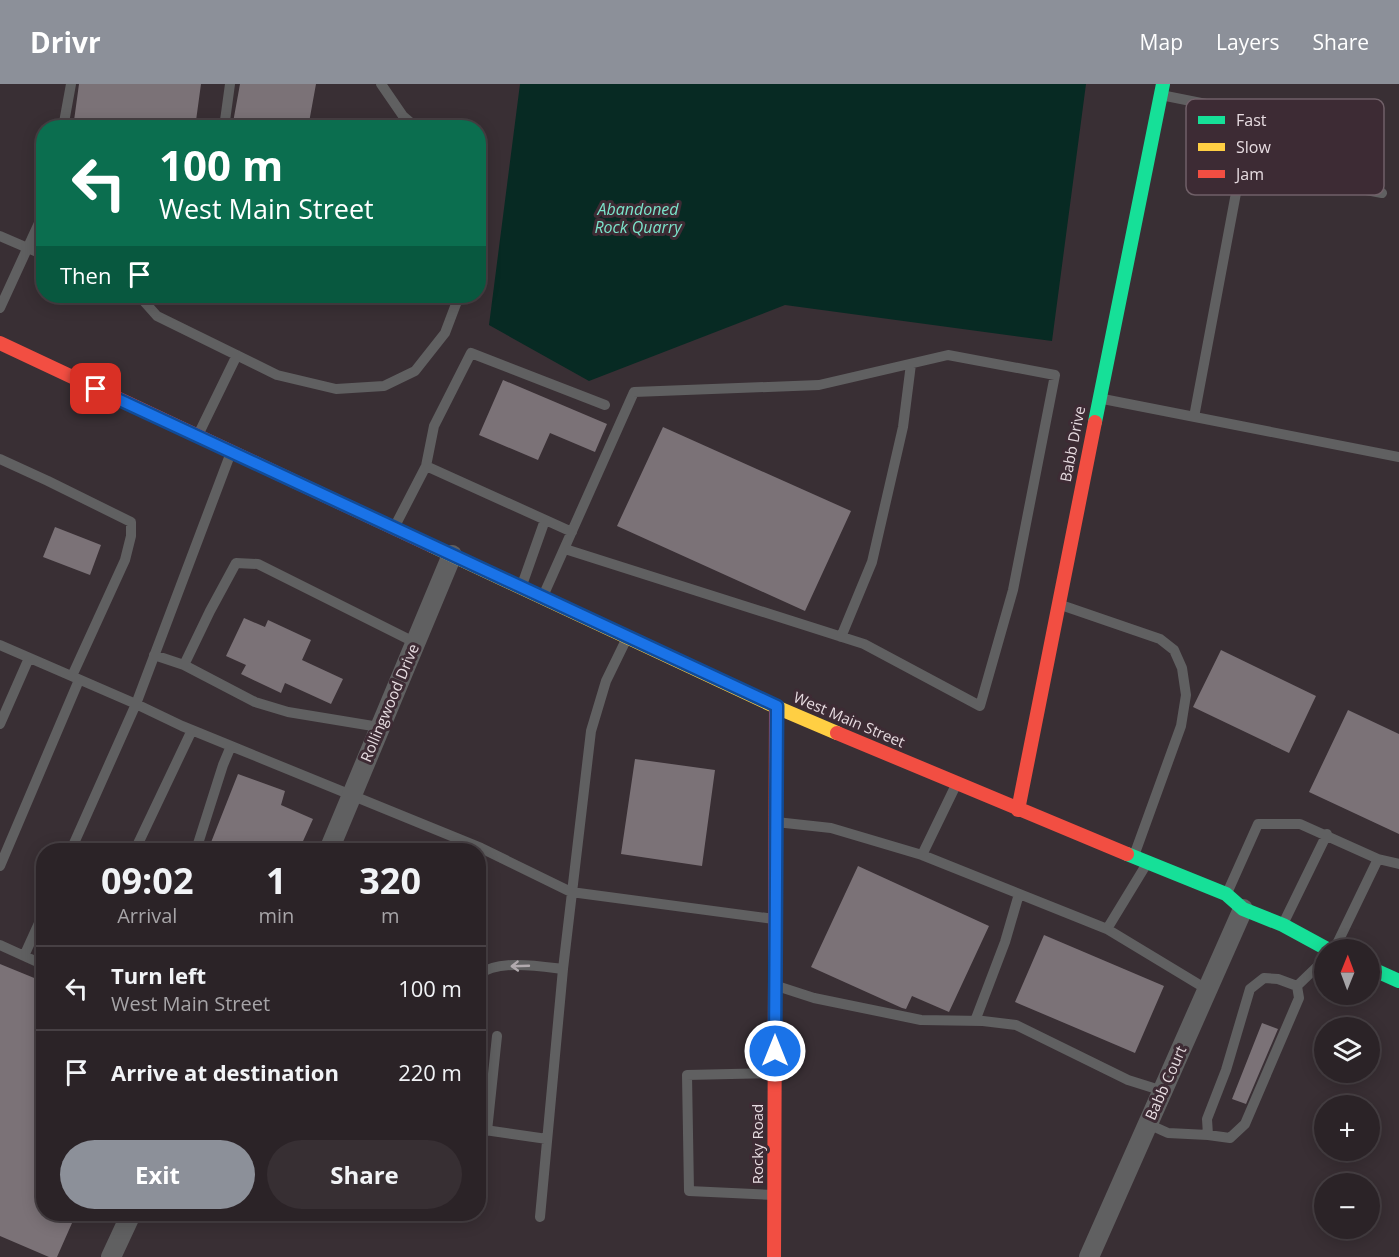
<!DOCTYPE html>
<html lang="en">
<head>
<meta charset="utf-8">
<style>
  :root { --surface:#2b2327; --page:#372f33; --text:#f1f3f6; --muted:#a6a4a7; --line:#474044; --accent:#8c9099 }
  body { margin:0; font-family:"Open Sans",sans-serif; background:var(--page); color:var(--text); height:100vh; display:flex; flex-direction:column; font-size:22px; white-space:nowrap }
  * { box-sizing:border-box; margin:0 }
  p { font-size:20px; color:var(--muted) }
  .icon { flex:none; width:33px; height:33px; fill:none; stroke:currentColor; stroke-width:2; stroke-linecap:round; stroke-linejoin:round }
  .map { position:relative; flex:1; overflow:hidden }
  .side { position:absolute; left:36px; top:759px; width:450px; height:378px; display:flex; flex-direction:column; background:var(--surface); border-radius:24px; box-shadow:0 3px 15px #0003,0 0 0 2px var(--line) }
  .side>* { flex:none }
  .top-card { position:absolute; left:36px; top:36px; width:450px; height:183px; border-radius:24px; box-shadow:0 3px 15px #0003,0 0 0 2px var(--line); background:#0b6e4f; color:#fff; overflow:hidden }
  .needle { width:39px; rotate:1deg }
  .buttons { position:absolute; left:1314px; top:855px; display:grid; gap:12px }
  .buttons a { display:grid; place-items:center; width:66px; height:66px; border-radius:50%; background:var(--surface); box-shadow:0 3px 15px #0003,0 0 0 2px var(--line); font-size:30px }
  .pin { position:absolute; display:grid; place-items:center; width:51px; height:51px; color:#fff; margin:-26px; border-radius:12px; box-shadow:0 3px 9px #0006 }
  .me { position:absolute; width:66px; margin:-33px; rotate:0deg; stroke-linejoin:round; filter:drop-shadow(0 0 4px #0008) }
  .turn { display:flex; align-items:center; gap:21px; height:126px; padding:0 24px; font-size:27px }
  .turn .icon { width:78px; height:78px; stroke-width:2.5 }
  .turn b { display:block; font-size:42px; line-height:51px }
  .then { display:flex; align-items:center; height:57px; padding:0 24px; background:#0003; gap:12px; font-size:22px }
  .eta { display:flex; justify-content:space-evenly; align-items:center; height:102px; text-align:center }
  .eta b { font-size:36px; font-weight:700; line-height:42px }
  .primary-button { display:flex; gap:12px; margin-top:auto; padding:12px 24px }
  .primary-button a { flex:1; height:69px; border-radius:36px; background:var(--accent); color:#fff; font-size:24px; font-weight:700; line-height:69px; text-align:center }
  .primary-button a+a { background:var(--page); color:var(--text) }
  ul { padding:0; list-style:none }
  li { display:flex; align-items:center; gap:18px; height:84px; padding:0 24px; border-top:2px solid var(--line) }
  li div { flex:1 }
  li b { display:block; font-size:22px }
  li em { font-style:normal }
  header { display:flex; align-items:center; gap:36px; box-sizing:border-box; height:84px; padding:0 30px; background:var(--accent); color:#fff }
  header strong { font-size:28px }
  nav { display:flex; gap:33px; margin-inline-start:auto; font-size:21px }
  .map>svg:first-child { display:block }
</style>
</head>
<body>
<header>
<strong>Drivr</strong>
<nav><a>Map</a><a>Layers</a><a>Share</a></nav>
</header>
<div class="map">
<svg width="1399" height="1173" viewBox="0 0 1399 1173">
  <rect width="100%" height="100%" fill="#392f34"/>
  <path fill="#072a23" d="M 520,0 L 1086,0 L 1052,257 L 785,221 L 589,297 L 489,241 Z"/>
  <path fill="#7b7277" d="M 79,0 L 201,0 L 195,44 L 73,44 Z
    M 240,0 L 316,0 L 308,44 L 232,44 Z
    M 503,296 L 607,340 L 595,368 L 550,349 L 538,376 L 479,351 Z
    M 663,343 L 851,427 L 805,527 L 617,442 Z
    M 55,443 L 101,461 L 90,491 L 43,473 Z
    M 244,534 L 265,543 L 268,536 L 311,556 L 302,576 L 343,595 L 331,620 L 285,599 L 281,609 L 241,590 L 246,581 L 226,572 Z
    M 1221,566 L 1316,612 L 1289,669 L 1193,623 Z
    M 1348,626 L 1399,650 L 1399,750 L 1309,708 Z
    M 635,675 L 715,686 L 702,782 L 621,770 Z
    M 238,690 L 285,707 L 281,721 L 313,735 L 299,766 L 208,766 Z
    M 858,782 L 989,842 L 949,928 L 912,912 L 906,925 L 902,924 L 811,883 Z
    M 1044,851 L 1164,902 L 1135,969 L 1015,918 Z
    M 0,880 L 44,898 L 44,906 L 38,919 L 44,921 L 44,1130 L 76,1130 L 57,1173 L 49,1173 L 0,1152 Z
    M 1262,939 L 1278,945 L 1246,1020 L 1232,1015 Z"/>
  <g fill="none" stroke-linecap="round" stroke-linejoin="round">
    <path stroke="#606061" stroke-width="10" d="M 381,0 L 403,32 L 417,44
      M 1161,11 L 1251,29 L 1194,333
      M 63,44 L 71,0
      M 224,44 L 230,0
      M 1241,82 L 1382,109
      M 0,152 L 44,171
      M 141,214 L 157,232 L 277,291 L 336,305 L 384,302 L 415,287 L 445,249 L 459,212
      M 0,224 L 44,128
      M 1103,315 L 1399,373
      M 199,349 L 237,271
      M 0,375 L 48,397 L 131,438 L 131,452 L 125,476 L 72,592
      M 426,382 L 434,342 L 471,269 L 605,321
      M 395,442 L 426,382 L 572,448
      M 522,501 L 545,436
      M 544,510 L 634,308 L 819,301 L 948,271 L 1055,291 L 1013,506 L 980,622 L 864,560 L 565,465
      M 1061,521 L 1160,555 L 1174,566 L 1182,584 L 1186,611 L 1181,642 L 1135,769
      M 841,553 L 872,478 L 903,343 L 911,280
      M 0,561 L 136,620 L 182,642 L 231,662 L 223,681 L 196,766
      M 154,571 L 184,581 L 210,527 L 236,479 L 258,480 L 416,559
      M 184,581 L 255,618 L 288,628 L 379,643
      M 0,640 L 29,574
      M 231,662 L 481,764 L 571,808 L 774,835
      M 776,738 L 831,744 L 922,771 L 1107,845 L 1208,906
      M 71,766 L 136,620 L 230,371
      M 135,766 L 192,646
      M 922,771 L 955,703
      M 1378,775 L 1399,780
      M 0,782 L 79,596
      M 1228,807 L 1258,740 L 1300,740 L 1378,775 L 1334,866
      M 1284,838 L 1327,750
      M 1107,845 L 1146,781
      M 0,861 L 44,881
      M 24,872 L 44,828
      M 478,891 C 498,875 539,882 563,885
      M 1264,894 L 1278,895 L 1297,902 L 1299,914 L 1245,1040 L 1230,1054 L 1208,1051 L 1207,1035 L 1226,986 L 1250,905 Z
      M 777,902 L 814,914 L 921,936 L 983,937 L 1016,941 L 1128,996 L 1163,1007
      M 1297,902 L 1324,876
      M 975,937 L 1005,858 L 1019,810
      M 1148,1040 L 1168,1049 L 1208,1051
      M 478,1045 L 547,1055
      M 487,1047 L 497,952
      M 774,1111 L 689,1107 L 687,991 L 774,989
      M 540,1133 L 563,885 L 591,647 L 606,597 L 626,556"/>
    <path stroke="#606061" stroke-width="20" d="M 329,766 L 452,471
      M 111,1173 L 131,1130
      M 1089,1173 L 1243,825"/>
    <path stroke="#16e098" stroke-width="14" d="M 1095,338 L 1163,0
      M 1127,770 L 1226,810 L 1243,825 L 1283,841 L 1329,866
      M 1370,884 L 1399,897"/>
    <path stroke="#ffcf43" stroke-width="14" d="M 432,462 L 776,623 L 837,649"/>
    <path stroke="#f24e42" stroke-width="14" d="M 0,259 L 432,462
      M 837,649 L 1127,770
      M 1018,726 L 1095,338
      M 774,1173 L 776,623"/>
  </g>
  <defs><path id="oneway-shaft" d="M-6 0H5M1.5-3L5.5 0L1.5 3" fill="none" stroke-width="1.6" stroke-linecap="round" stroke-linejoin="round" transform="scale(1.5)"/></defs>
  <use stroke="#b1aaae" href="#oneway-shaft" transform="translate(520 882) rotate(178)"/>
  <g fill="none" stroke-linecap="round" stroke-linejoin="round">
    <g stroke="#114b97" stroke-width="15">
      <path id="route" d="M 96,305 L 777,622 L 775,967"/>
    </g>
    <use href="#route" stroke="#1a73e8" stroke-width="10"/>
  </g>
  <g text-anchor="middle" stroke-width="6" stroke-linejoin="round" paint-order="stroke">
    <g font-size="15" fill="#e7dce1" stroke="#3d2b34">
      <text transform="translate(1073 360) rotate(-79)" y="5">Babb Drive</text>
      <text transform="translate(390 619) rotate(-67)" y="5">Rollingwood Drive</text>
      <text transform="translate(849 636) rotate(23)" y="5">West Main Street</text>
      <text transform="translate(1166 999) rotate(-66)" y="5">Babb Court</text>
      <text transform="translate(758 1060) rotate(-90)" y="5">Rocky Road</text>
    </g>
    <g font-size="16" font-style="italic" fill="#7be4cb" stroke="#3d2b34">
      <text x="638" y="131">Abandoned<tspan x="638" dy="18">Rock Quarry</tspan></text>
    </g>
  </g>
  <rect x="1186" y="15" width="198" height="96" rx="9" fill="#3d2b34" stroke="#706068" stroke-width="1.5"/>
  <rect x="1198" y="32" width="27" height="8" fill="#16e098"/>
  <rect x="1198" y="59" width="27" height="8" fill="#ffcf43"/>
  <rect x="1198" y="86" width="27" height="8" fill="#f24e42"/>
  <g font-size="16" fill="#e7dce1">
    <text x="1236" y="42">Fast</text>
    <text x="1236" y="69">Slow</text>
    <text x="1236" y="96">Jam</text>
  </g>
</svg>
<div class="buttons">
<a><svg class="needle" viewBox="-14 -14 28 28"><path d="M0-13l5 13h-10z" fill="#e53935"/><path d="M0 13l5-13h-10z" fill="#a6a4a7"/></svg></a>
<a><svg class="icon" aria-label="layers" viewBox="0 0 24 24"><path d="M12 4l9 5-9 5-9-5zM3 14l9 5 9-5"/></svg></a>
<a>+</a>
<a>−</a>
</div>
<div class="pin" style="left:96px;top:305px;background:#d93025"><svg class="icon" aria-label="arrive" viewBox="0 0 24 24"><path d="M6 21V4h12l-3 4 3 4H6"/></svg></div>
<svg class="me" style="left:775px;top:967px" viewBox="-20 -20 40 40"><circle r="17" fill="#1a73e8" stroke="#fff" stroke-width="3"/><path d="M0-11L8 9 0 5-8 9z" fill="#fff"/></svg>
<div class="top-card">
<div class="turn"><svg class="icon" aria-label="left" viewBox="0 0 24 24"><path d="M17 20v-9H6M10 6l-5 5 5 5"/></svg><div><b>100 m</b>West Main Street</div></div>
<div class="then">Then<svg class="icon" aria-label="arrive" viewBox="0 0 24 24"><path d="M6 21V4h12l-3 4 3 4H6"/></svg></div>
</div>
<section class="side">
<div class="eta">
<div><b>09:02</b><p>Arrival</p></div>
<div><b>1</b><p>min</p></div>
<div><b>320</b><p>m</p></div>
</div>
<ul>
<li><svg class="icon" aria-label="left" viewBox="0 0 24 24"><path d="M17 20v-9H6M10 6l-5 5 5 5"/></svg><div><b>Turn left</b><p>West Main Street</p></div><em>100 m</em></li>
<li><svg class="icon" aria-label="arrive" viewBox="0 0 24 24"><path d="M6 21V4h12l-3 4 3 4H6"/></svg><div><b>Arrive at destination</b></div><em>220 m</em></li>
</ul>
<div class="primary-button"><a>Exit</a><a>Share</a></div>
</section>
</div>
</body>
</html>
